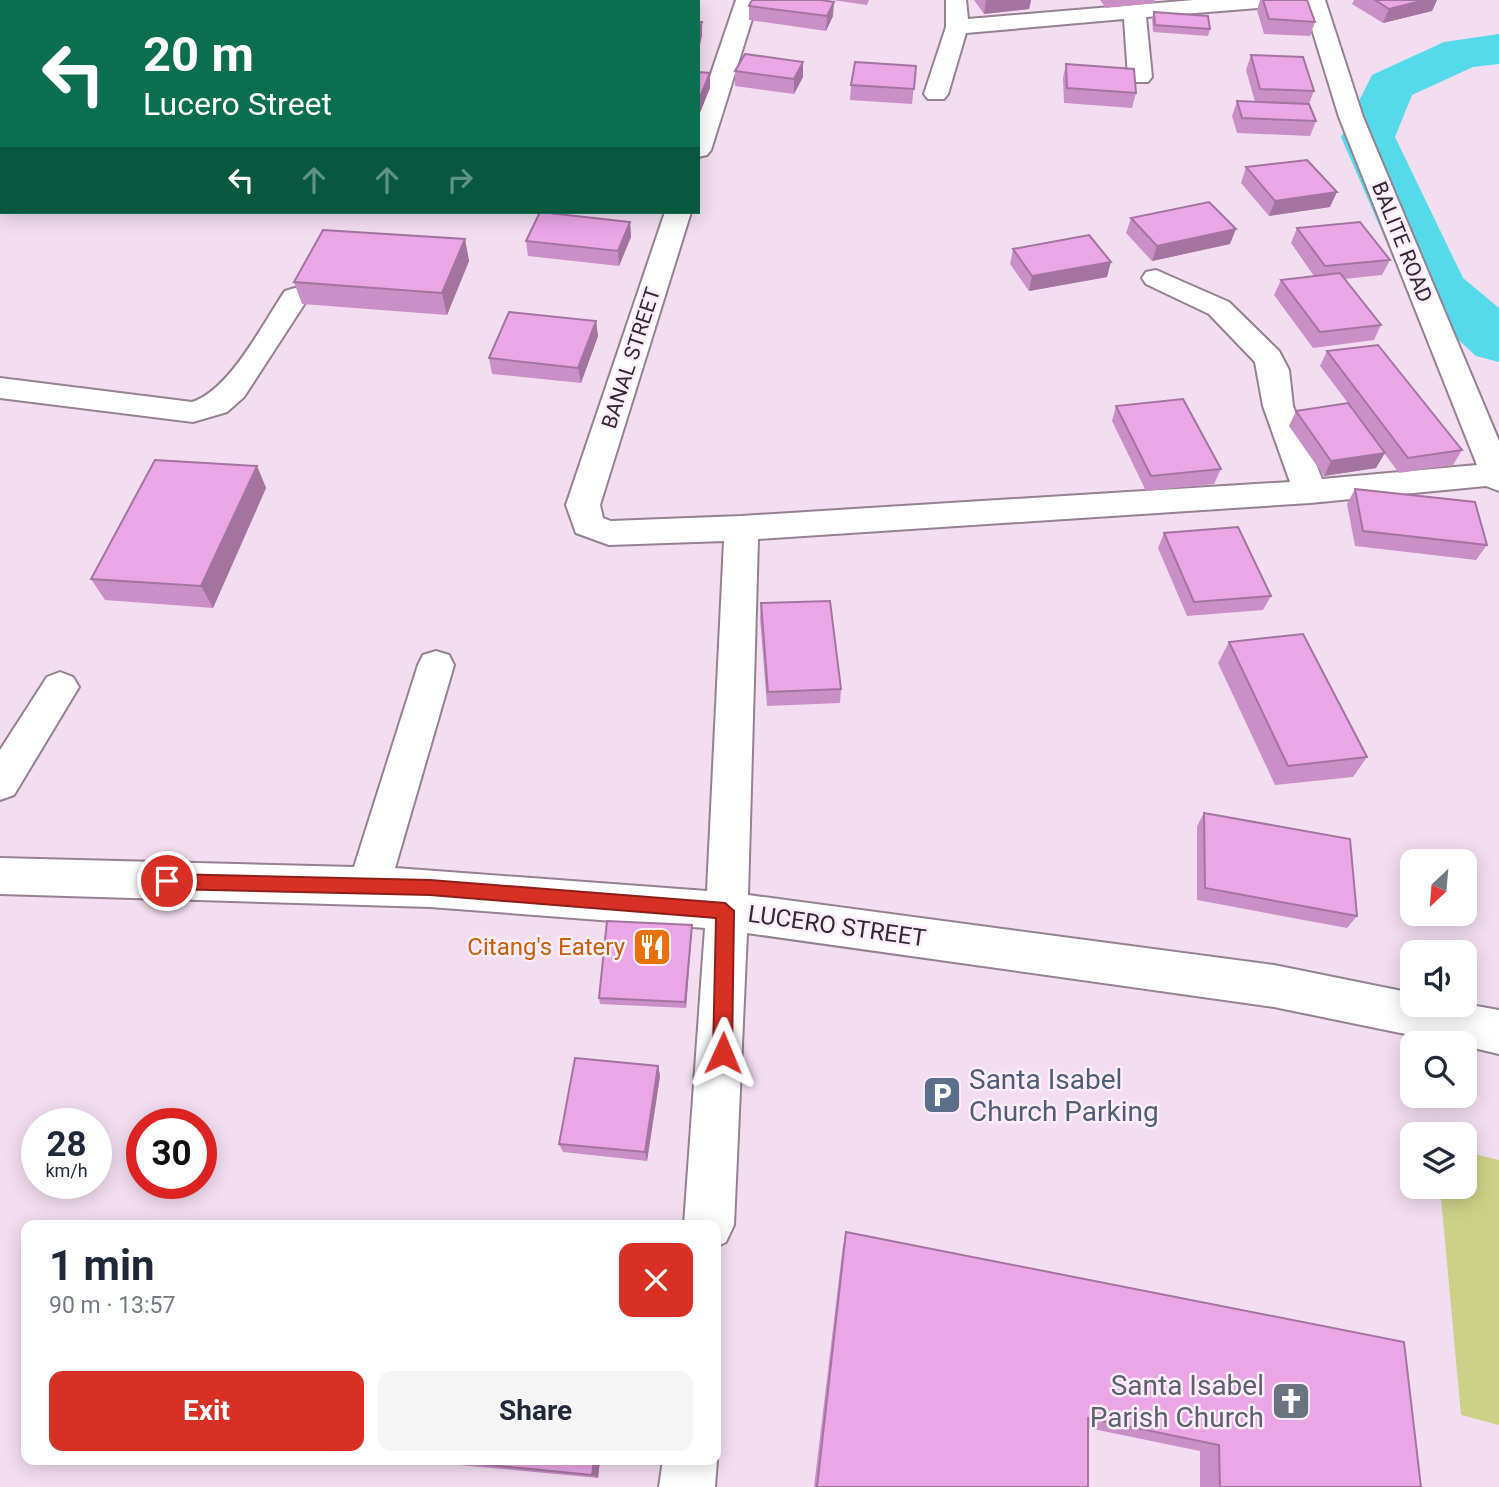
<!DOCTYPE html>
<html lang="en">
<head>
<meta charset="utf-8">
<style>
  :root { --surface:#fff; --page:#f6f6f7; --text:#1f2937; --muted:#747a83; --accent:#d93025 }
  body { margin:0; font-family:Roboto,sans-serif; background:var(--page); color:var(--text); height:100vh; display:flex; flex-direction:column; font-size:26px; white-space:nowrap }
  * { box-sizing:border-box; margin:0 }
  p { font-size:23px; color:var(--muted) }
  .icon { flex:none; width:38px; height:38px; fill:none; stroke:currentColor; stroke-width:2; stroke-linecap:round; stroke-linejoin:round }
  .map { position:relative; flex:1; overflow:hidden }
  .sheet { position:absolute; left:21px; top:1220px; width:700px; height:245px; display:flex; flex-direction:column; background:var(--surface); border-radius:14px; box-shadow:0 4px 18px #0003 }
  .sheet>* { flex:none }
  .banner { position:absolute; left:0px; top:0px; width:700px; height:214px; box-shadow:0 4px 18px #0003; background:#0b6e4f; color:#fff; overflow:hidden }
  .needle { width:46px; rotate:206deg }
  .fabs { position:absolute; left:1400px; top:849px; display:grid; gap:14px }
  .fabs a { display:grid; place-items:center; width:77px; height:77px; border-radius:14px; background:var(--surface); box-shadow:0 4px 18px #0003; font-size:35px }
  .speed { position:absolute; left:21px; top:1108px; display:flex; gap:14px; font-size:35px; font-weight:700; text-align:center }
  .speed>* { display:grid; place-content:center; width:91px; height:91px; border-radius:50%; background:var(--surface); box-shadow:0 4px 18px #0003; line-height:1 }
  .speed small { font-size:18px; font-weight:400 }
  .speed .limit { border:10px solid #d22; background:#fff; color:#111 }
  .pin { position:absolute; display:grid; place-items:center; width:60px; height:60px; color:#fff; margin:-30px; border:4px solid #fff; border-radius:50%; box-shadow:0 2px 7px #0007 }
  .me { position:absolute; width:77px; margin:-38px; rotate:1deg; stroke-linejoin:round; filter:drop-shadow(0 0 5px #0008) }
  .turn { display:flex; align-items:center; gap:24px; height:147px; padding:0 28px; font-size:32px }
  .turn .icon { width:91px; height:91px; stroke-width:2.5 }
  .turn b { display:block; font-size:49px; line-height:60px }
  .lanes { display:flex; align-items:center; height:66px; padding:0 28px; background:#0003; justify-content:center; gap:35px; direction:ltr }
  .lanes .off { opacity:.35 }
  .round { display:grid; place-items:center; flex:none; width:74px; height:74px; border-radius:14px; background:var(--page) }
  .headline { display:flex; align-items:center; justify-content:space-between; height:119px; padding:0 28px }
  h1 { font-size:42px; font-weight:700; line-height:52px }
  .button { display:flex; gap:14px; margin-top:auto; padding:14px 28px }
  .button a { flex:1; height:80px; border-radius:14px; background:var(--accent); color:#fff; font-size:28px; font-weight:700; line-height:80px; text-align:center }
  .button a+a { background:var(--page); color:var(--text) }
  .map>svg:first-child { display:block }
</style>
</head>
<body>
<div class="map">
<svg width="1499" height="1487" viewBox="0 0 1499 1487">
  <rect width="100%" height="100%" fill="#f3def1"/>
  <path fill="#cdd188" d="M 1465,1152 L 1499,1160 L 1499,1425 L 1461,1415 L 1440,1187 L 1465,1186 Z"/>
  <g fill="none" stroke-linecap="round" stroke-linejoin="round">
    <path fill="#55daea" fill-rule="evenodd" d="M 1499,34 L 1499,64 L 1473,67 L 1412,95 L 1395,137 L 1463,278 L 1499,308 L 1499,362 L 1476,356 L 1415,300 L 1406,287 L 1341,137 L 1372,75 L 1444,42 Z"/>
    <g stroke="#948192" stroke-width="4">
      <path id="minor" d="M 736,0 L 758,0 L 711,150 L 707,155 L 698,157 L 698,112 Z
        M 946,0 L 966,0 L 968,19 L 1194,0 L 1281,0 L 1270,7 L 1146,17 L 1152,77 L 1148,82 L 1132,82 L 1128,77 L 1124,19 L 966,33 L 948,94 L 944,99 L 928,99 L 924,94 L 946,27 Z
        M 1303,0 L 1325,0 L 1363,117 L 1499,441 L 1499,491 L 1486,486 L 1310,503 L 758,539 L 748,895 L 1274,965 L 1412,993 L 1412,1004 L 1465,1004 L 1499,1010 L 1499,1054 L 1465,1046 L 1465,1043 L 1449,1043 L 1274,1007 L 747,933 L 734,1225 L 726,1242 L 716,1247 L 716,1225 L 684,1225 L 705,928 L 430,907 L 0,894 L 0,858 L 354,867 L 418,665 L 423,655 L 436,651 L 449,655 L 454,665 L 395,868 L 707,891 L 724,541 L 609,545 L 576,533 L 566,505 L 665,212 L 691,212 L 600,505 L 603,518 L 611,521 L 741,516 L 1290,482 L 1263,406 L 1255,362 L 1209,314 L 1146,284 L 1142,278 L 1146,272 L 1156,270 L 1229,302 L 1279,351 L 1289,370 L 1293,406 L 1322,479 L 1477,465 L 1339,117 Z
        M 295,288 L 305,291 L 309,297 L 244,397 L 227,412 L 193,422 L 0,398 L 0,378 L 192,402 C 230,390 263,323 285,291 Z
        M 60,672 L 73,677 L 79,687 L 14,795 L 0,800 L 0,750 L 47,677 Z
        M 716,1456 L 717,1460 L 715,1487 L 659,1487 L 663,1460 L 716,1460 Z"/>
    </g>
    <use href="#minor" fill="#fff" fill-rule="evenodd"/>
  </g>
  <path fill="#ca8fc6" d="M 832,0 L 869,0 L 867,5 Z
    M 974,0 L 1031,0 L 1029,9 L 984,14 Z
    M 1100,0 L 1155,0 L 1154,3 L 1106,8 Z
    M 1260,0 L 1307,0 L 1315,22 L 1310,36 L 1264,34 L 1257,10 Z
    M 1354,0 L 1437,0 L 1432,11 L 1383,23 L 1352,4 Z
    M 749,6 L 833,16 L 826,31 L 749,20 Z
    M 1154,12 L 1210,29 L 1208,36 L 1153,32 L 1152,19 Z
    M 1251,55 L 1314,91 L 1309,104 L 1316,121 L 1310,136 L 1237,133 L 1232,116 L 1237,101 L 1255,102 L 1246,70 Z
    M 1066,64 L 1136,93 L 1132,108 L 1064,103 L 1063,78 Z
    M 916,66 L 912,104 L 850,100 L 851,85 Z
    M 735,71 L 803,77 L 794,94 L 735,86 Z
    M 1246,167 L 1330,207 L 1269,216 L 1241,183 Z
    M 1131,218 L 1230,244 L 1152,261 L 1126,233 Z
    M 630,222 L 631,237 L 619,266 L 528,256 L 526,241 Z
    M 1297,228 L 1390,260 L 1382,275 L 1344,279 L 1381,325 L 1374,340 L 1313,348 L 1274,295 L 1281,280 L 1314,276 L 1291,243 Z
    M 465,239 L 469,261 L 447,315 L 302,304 L 294,282 Z
    M 1013,249 L 1107,277 L 1029,291 L 1010,264 Z
    M 596,321 L 598,336 L 581,383 L 492,374 L 489,358 Z
    M 1327,351 L 1462,450 L 1453,465 L 1399,473 L 1384,453 L 1376,468 L 1324,476 L 1289,426 L 1296,411 L 1348,403 L 1320,366 Z
    M 1116,406 L 1221,469 L 1214,484 L 1146,491 L 1112,421 Z
    M 257,466 L 266,488 L 213,608 L 105,600 L 91,579 Z
    M 1355,489 L 1487,545 L 1476,560 L 1355,546 L 1347,504 Z
    M 1164,533 L 1271,596 L 1263,610 L 1187,616 L 1158,548 Z
    M 761,603 L 841,689 L 840,703 L 767,706 L 760,618 Z
    M 1229,642 L 1367,757 L 1353,777 L 1275,785 L 1218,663 Z
    M 1204,813 L 1357,916 L 1347,928 L 1197,900 L 1197,826 Z
    M 692,925 L 692,930 L 686,1008 L 600,1004 L 599,998 Z
    M 658,1066 L 660,1076 L 647,1161 L 563,1152 L 559,1144 Z
    M 846,1232 L 1421,1487 L 1200,1487 L 1200,1451 L 1088,1428 L 1088,1487 L 814,1487 L 843,1245 Z
    M 438,1460 L 600,1460 L 598,1478 L 448,1464 Z"/>
  <path fill="#a474a1" d="M 986,0 L 1031,0 L 1029,9 L 984,14 Z
    M 1425,0 L 1437,0 L 1432,11 L 1383,23 L 1389,9 Z
    M 834,2 L 833,16 L 826,31 L 827,16 Z
    M 702,22 L 702,36 L 698,53 L 698,36 Z
    M 803,62 L 803,77 L 794,94 L 794,79 Z
    M 710,73 L 710,88 L 698,118 L 698,102 Z
    M 1337,192 L 1330,207 L 1269,216 L 1275,201 Z
    M 630,222 L 631,237 L 619,266 L 618,251 Z
    M 1236,229 L 1230,244 L 1152,261 L 1157,246 Z
    M 465,239 L 469,261 L 447,315 L 442,293 Z
    M 1111,262 L 1107,277 L 1029,291 L 1032,276 Z
    M 596,321 L 598,336 L 581,383 L 578,368 Z
    M 1385,453 L 1376,468 L 1324,476 L 1331,461 Z
    M 257,466 L 266,488 L 213,608 L 201,586 Z
    M 692,925 L 692,930 L 686,1008 L 685,1002 Z
    M 658,1066 L 660,1076 L 647,1161 L 645,1152 Z
    M 594,1460 L 600,1460 L 598,1478 L 592,1475 Z"/>
  <path fill="#eba6e6" stroke="#a474a1" stroke-width="2" d="M 752,0 L 821,0 L 834,2 L 827,16 L 749,6 Z
    M 1263,0 L 1307,0 L 1315,22 L 1269,19 Z
    M 1375,0 L 1425,0 L 1389,9 Z
    M 1154,12 L 1208,16 L 1210,29 L 1155,25 Z
    M 698,22 L 702,22 L 698,36 Z
    M 745,54 L 803,62 L 794,79 L 735,71 Z
    M 1251,55 L 1303,57 L 1314,91 L 1260,89 Z
    M 855,62 L 916,66 L 914,89 L 851,85 Z
    M 1066,64 L 1134,69 L 1136,93 L 1067,88 Z
    M 698,72 L 710,73 L 698,102 Z
    M 1237,101 L 1309,104 L 1316,121 L 1242,118 Z
    M 1307,160 L 1337,192 L 1275,201 L 1246,167 Z
    M 1209,202 L 1236,229 L 1157,246 L 1131,218 Z
    M 540,212 L 630,222 L 618,251 L 526,241 Z
    M 1360,222 L 1390,260 L 1325,266 L 1297,228 Z
    M 323,230 L 465,239 L 442,293 L 294,282 Z
    M 1089,235 L 1111,262 L 1032,276 L 1013,249 Z
    M 1340,273 L 1381,325 L 1320,332 L 1281,280 Z
    M 509,312 L 596,321 L 578,368 L 489,358 Z
    M 1378,345 L 1462,450 L 1408,458 L 1327,351 Z
    M 1183,399 L 1221,469 L 1151,476 L 1116,406 Z
    M 1348,403 L 1385,453 L 1331,461 L 1296,411 Z
    M 155,460 L 257,466 L 201,586 L 91,579 Z
    M 1355,489 L 1475,502 L 1487,545 L 1363,531 Z
    M 1238,527 L 1271,596 L 1194,602 L 1164,533 Z
    M 830,601 L 841,689 L 768,692 L 761,603 Z
    M 1303,634 L 1367,757 L 1288,766 L 1229,642 Z
    M 1204,813 L 1350,839 L 1357,916 L 1205,888 Z
    M 607,921 L 692,925 L 685,1002 L 599,998 Z
    M 575,1058 L 658,1066 L 645,1152 L 559,1144 Z
    M 846,1232 L 1404,1342 L 1421,1487 L 1220,1487 L 1219,1445 L 1088,1418 L 1088,1487 L 817,1487 Z
    M 438,1460 L 594,1460 L 592,1475 Z"/>
  <path fill="#d93025" stroke="#8d1f18" stroke-width="2" d="M 167,874 L 430,880 L 725,903 L 734,911 L 732,1053 L 729,1060 L 723,1062 L 716,1060 L 713,1053 L 716,918 L 430,895 L 167,889 L 158,881 Z"/>
  <defs>
    <g id="restaurant-square" transform="scale(2.0125)"><rect x="-9" y="-9" width="18" height="18" rx="4" fill="#e8710a" stroke="#feedfc"/><path d="M-5-6h1v4h1v-4h1v4h1v-4h1v5L-1.5 .5V6h-2V.5L-5-1ZM5-6V6H3V1.5H1.5Q1.5-4 5-6Z" fill="#fff"/></g>
    <g id="parking-square" transform="scale(2.0125)"><rect x="-9" y="-9" width="18" height="18" rx="4" fill="#5c6f8a" stroke="#feedfc"/><path d="M-3.5-5.5H1a3.5 3.5 0 0 1 0 7H-1V5.5H-3.5ZM-1-3.4V-.6H.8a1.4 1.4 0 0 0 0-2.8Z" fill="#fff"/></g>
    <g id="church-square" transform="scale(2.0125)"><rect x="-9" y="-9" width="18" height="18" rx="4" fill="#6b7280" stroke="#feedfc"/><path d="M-1.2-6h2.4v3.5h3.3v2.4h-3.3V6h-2.4V-.1h-3.3v-2.4h3.3Z" fill="#fff"/></g>
  </defs>
  <g fill-rule="evenodd">
    <use href="#restaurant-square" x="652" y="947"/>
    <use href="#parking-square" x="942" y="1095"/>
    <use href="#church-square" x="1291" y="1401"/>
  </g>
  <g text-anchor="middle" stroke-width="5" stroke-linejoin="round" paint-order="stroke">
    <g font-size="21" fill="#322a31" stroke="#feedfc">
      <text transform="translate(1402 242) rotate(68)" y="7">BALITE ROAD</text>
      <text transform="translate(631 358) rotate(-72)" y="7">BANAL STREET</text>
    </g>
    <g font-size="24" fill="#322a31" stroke="#feedfc">
      <text transform="translate(837 926) rotate(8)" y="8">LUCERO STREET</text>
    </g>
    <g font-size="24" fill="#c56008" stroke="#feedfc" text-anchor="end">
      <text x="625" y="955">Citang's Eatery</text>
    </g>
    <g font-size="28" fill="#4e5e75" stroke="#feedfc" text-anchor="start">
      <text x="969" y="1089">Santa Isabel<tspan x="969" dy="32">Church Parking</tspan></text>
    </g>
    <g font-size="28" fill="#5b616d" stroke="#feedfc" text-anchor="end">
      <text x="1264" y="1395">Santa Isabel<tspan x="1264" dy="32">Parish Church</tspan></text>
    </g>
  </g>
</svg>
<div class="fabs">
<a><svg class="needle" viewBox="-14 -14 28 28"><path d="M0-13l5 13h-10z" fill="#e53935"/><path d="M0 13l5-13h-10z" fill="#747a83"/></svg></a>
<a><svg class="icon" aria-label="sound" viewBox="0 0 24 24"><path d="M4 9h4l5-4v14l-5-4H4zM17 9q2 3 0 6"/></svg></a>
<a><svg class="icon" aria-label="search" viewBox="0 0 24 24"><circle cx="10" cy="10" r="6"/><path d="M15 15l6 6"/></svg></a>
<a><svg class="icon" aria-label="layers" viewBox="0 0 24 24"><path d="M12 4l9 5-9 5-9-5zM3 14l9 5 9-5"/></svg></a>
</div>
<div class="speed"><div>28<small>km/h</small></div><div class="limit">30</div></div>
<div class="pin" style="left:167px;top:881px;background:#d93025"><svg class="icon" aria-label="arrive" viewBox="0 0 24 24"><path d="M6 21V4h12l-3 4 3 4H6"/></svg></div>
<svg class="me" style="left:723px;top:1053px" viewBox="-20 -20 40 40"><path d="M0-17L14 15 0 8-14 15z" fill="#d93025" stroke="#fff" stroke-width="4"/></svg>
<div class="banner">
<div class="turn"><svg class="icon" aria-label="left" viewBox="0 0 24 24"><path d="M17 20v-9H6M10 6l-5 5 5 5"/></svg><div><b>20 m</b>Lucero Street</div></div>
<div class="lanes"><svg class="icon" aria-label="left" viewBox="0 0 24 24"><path d="M17 20v-9H6M10 6l-5 5 5 5"/></svg><svg class="icon off" aria-label="ahead" viewBox="0 0 24 24"><path d="M12 20V5M6 11l6-6 6 6"/></svg><svg class="icon off" aria-label="ahead" viewBox="0 0 24 24"><path d="M12 20V5M6 11l6-6 6 6"/></svg><svg class="icon off" aria-label="right" viewBox="0 0 24 24"><path d="M7 20v-9h11M14 6l5 5-5 5"/></svg></div>
</div>
<section class="sheet">
<div class="headline"><div><h1>1 min</h1><p>90 m · 13:57</p></div><a class="round" style="background:#d93025;color:#fff"><svg class="icon" aria-label="close" viewBox="0 0 24 24"><path d="M6 6l12 12M18 6L6 18"/></svg></a></div>
<div class="button"><a>Exit</a><a>Share</a></div>
</section>
</div>
</body>
</html>
